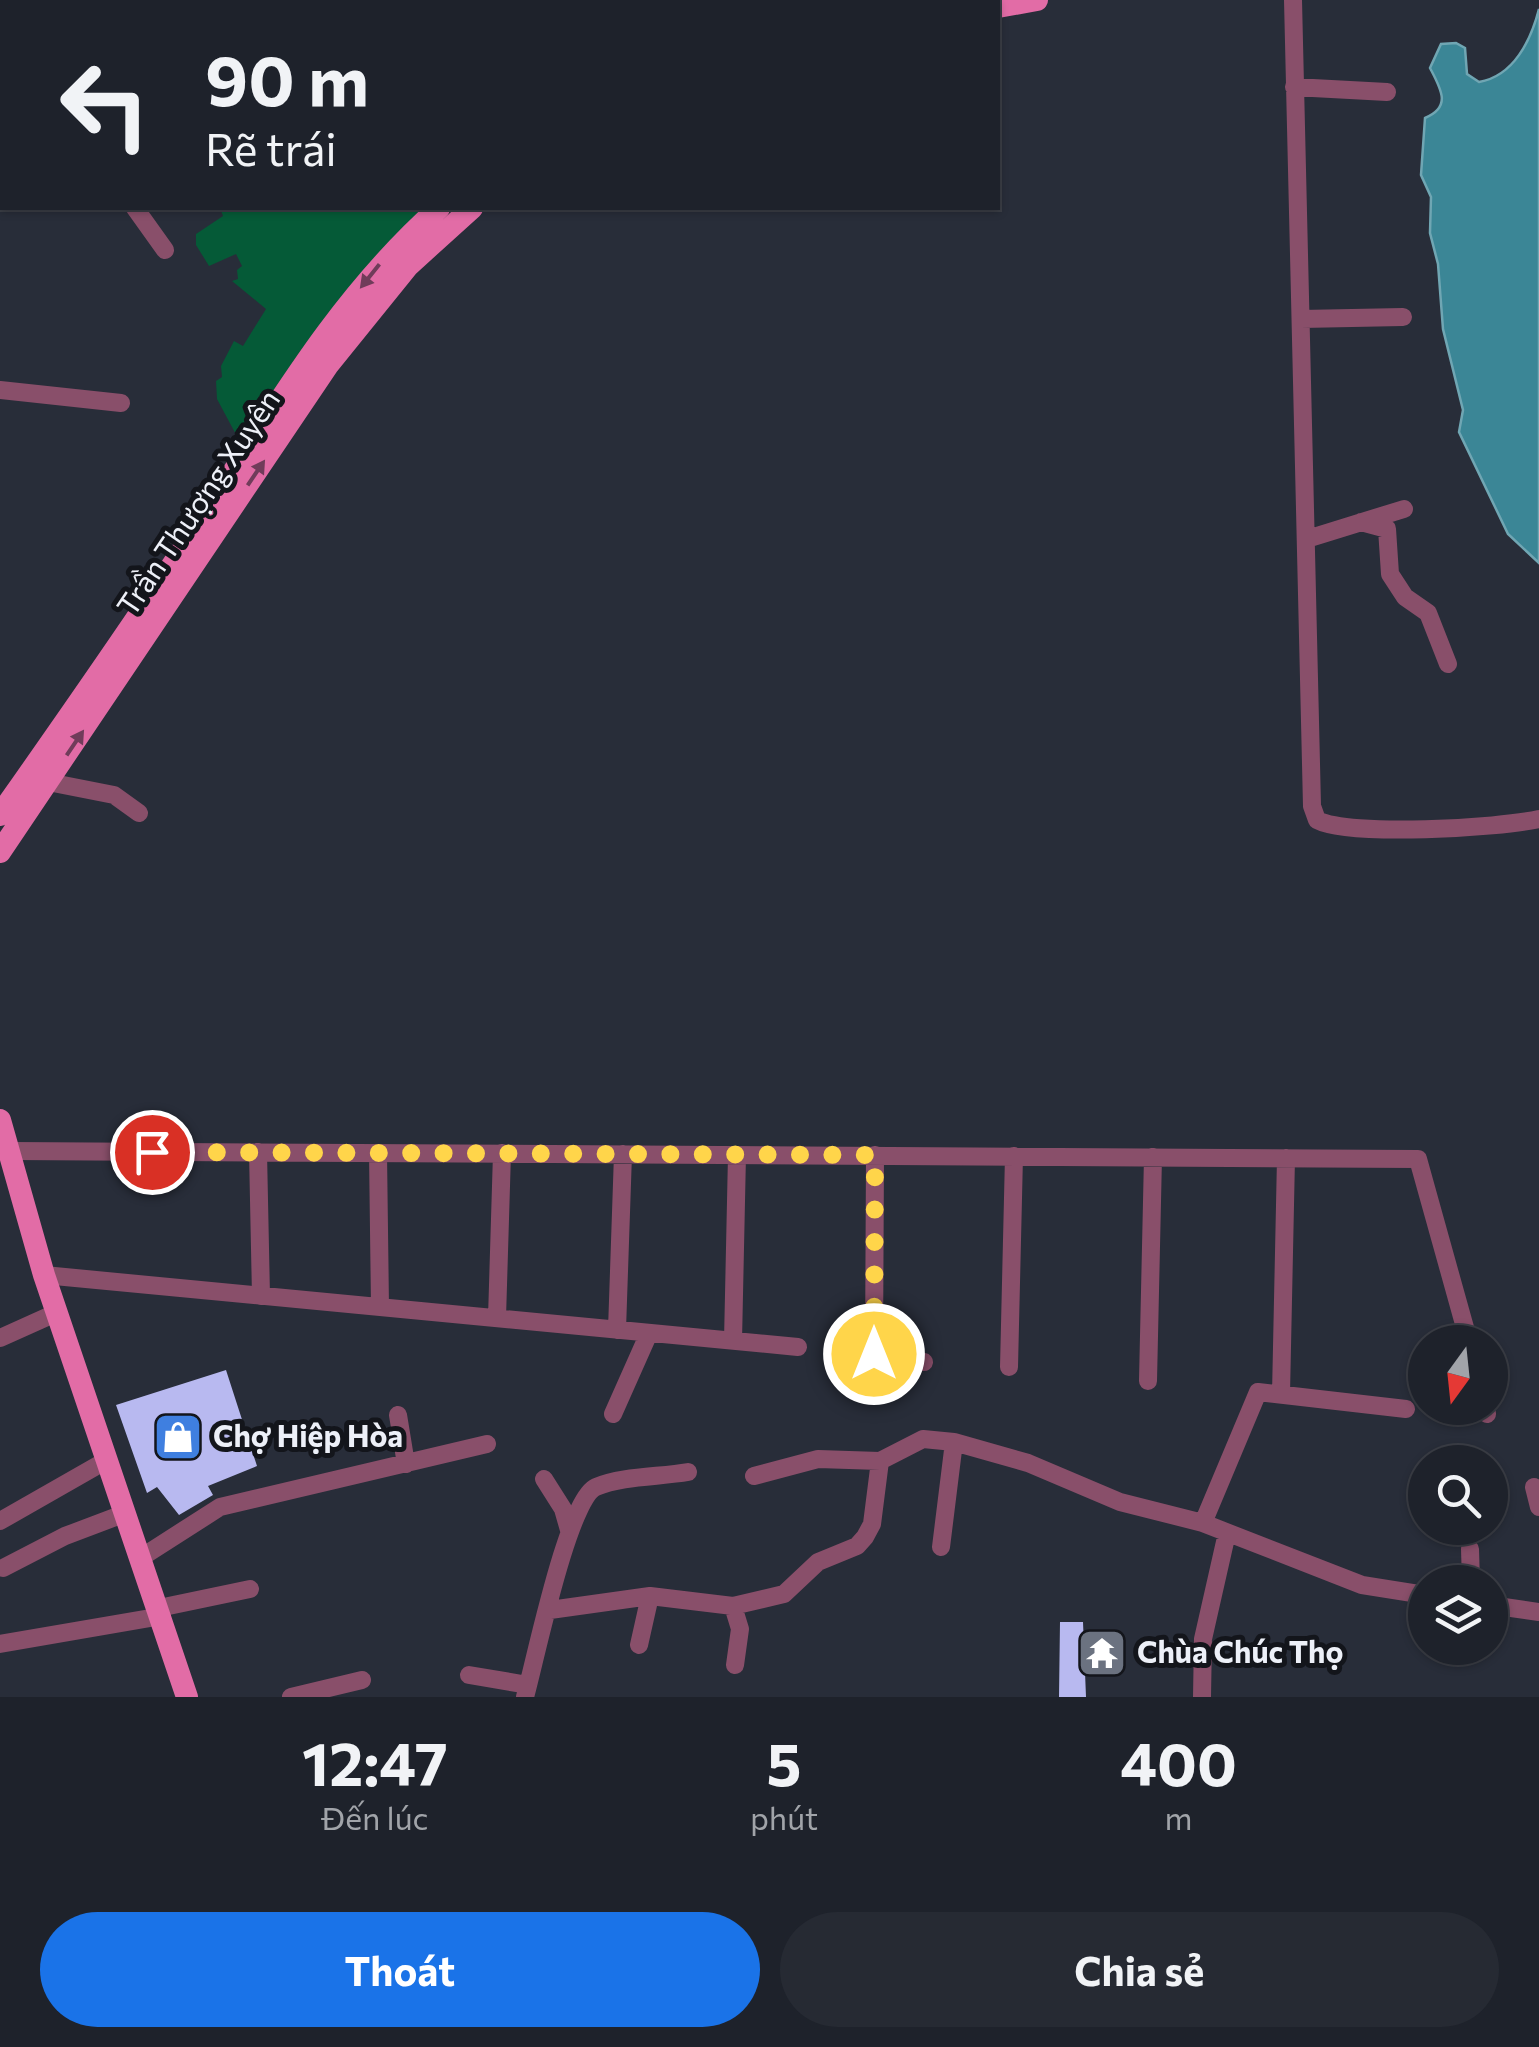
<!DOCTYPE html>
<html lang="vi">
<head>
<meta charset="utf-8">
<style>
  :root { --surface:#1e222b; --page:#262a33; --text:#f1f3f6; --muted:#a1a4a9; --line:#3c3f47; --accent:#1a73e8 }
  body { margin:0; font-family:Commissioner,sans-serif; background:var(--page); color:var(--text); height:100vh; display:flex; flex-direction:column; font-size:38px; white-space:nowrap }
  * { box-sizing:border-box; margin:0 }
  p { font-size:32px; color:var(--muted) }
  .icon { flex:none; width:55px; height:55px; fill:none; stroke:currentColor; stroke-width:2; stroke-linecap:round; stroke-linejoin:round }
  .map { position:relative; height:1697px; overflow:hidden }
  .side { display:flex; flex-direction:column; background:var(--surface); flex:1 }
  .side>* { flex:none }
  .top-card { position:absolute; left:0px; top:0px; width:1000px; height:210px; box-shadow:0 2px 8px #0004,0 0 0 2px var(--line); background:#1e222b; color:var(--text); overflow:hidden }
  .needle { width:65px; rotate:195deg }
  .buttons { position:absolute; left:1408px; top:1325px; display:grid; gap:20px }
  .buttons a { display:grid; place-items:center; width:100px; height:100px; border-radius:50%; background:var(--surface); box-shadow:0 2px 8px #0004,0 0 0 2px var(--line); font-size:50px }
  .pin { position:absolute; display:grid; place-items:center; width:85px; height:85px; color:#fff; margin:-42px; border:5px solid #fff; border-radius:50%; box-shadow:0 2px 10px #0007 }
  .me { position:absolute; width:110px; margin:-55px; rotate:0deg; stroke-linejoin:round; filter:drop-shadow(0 0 8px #0008) }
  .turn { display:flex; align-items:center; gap:35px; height:210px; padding:0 40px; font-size:45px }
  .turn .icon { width:130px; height:130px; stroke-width:2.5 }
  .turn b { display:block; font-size:70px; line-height:85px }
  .eta { display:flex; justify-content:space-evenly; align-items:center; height:170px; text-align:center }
  .eta b { font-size:60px; font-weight:700; line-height:70px }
  .button { display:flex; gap:20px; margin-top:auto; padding:20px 40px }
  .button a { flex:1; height:115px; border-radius:60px; background:var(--accent); color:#fff; font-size:40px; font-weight:700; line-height:115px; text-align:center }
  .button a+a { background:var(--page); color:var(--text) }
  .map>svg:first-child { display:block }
</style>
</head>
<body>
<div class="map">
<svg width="1539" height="1697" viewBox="0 0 1539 1697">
  <rect width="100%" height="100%" fill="#282d39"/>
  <path fill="#055a37" d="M 126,0 L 891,0 L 124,2 Z
    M 220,208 L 425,208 C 350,275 294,358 240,442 L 217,399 L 216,381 L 222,377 L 221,366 L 234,341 L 243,346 L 266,309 L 232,281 L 238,279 L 237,270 L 242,266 L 236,254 L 209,266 L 196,245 L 196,234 L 223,216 Z"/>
  <path fill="#3b8696" stroke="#70a6b3" stroke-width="2.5" d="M 1539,9 L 1539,563 L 1508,534 L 1459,432 L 1463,410 L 1443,329 L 1438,264 L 1430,233 L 1431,197 L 1421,175 L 1425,118 C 1452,107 1441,89 1430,68 L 1441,44 L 1456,43 L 1465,48 L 1467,74 L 1479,82 C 1514,76 1531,40 1539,9 Z"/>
  <path fill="#b8b9f0" d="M 226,1370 L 257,1466 L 208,1486 L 213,1495 L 179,1515 L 157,1487 L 147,1493 L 116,1405 Z
    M 1060,1622 L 1083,1622 L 1086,1697 L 1059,1697 Z"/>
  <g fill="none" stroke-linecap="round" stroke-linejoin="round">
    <path stroke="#894f6a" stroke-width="18" d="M 1293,0 L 1312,806 L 1317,820 C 1349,837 1500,828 1539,819
      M 117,2 L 119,0
      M 1294,87 L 1387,92
      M 0,105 L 2,107
      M 0,135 L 2,133
      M 135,208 L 165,250
      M 1301,319 L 1403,317
      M 0,390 L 121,403
      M 1361,522 L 1387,529 L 1390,574 L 1405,597 L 1428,613 L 1448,664
      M 1307,539 L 1404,509
      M 48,782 L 114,795 L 139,813
      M 11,1151 L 1418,1159 L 1469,1342
      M 258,1152 L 261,1296
      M 378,1153 L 380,1307
      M 44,1275 L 798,1347
      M 497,1318 L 502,1153
      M 617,1330 L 623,1154
      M 0,1338 L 58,1312
      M 733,1341 L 737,1155
      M 848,1352 L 924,1362
      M 874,1354 L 875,1155
      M 1009,1367 L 1014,1156
      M 1148,1381 L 1153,1157
      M 1281,1394 L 1286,1158
      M 1486,1408 L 1487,1414
      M 613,1414 L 649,1333
      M 398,1415 L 406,1464
      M 754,1476 L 818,1459 L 880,1461
      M 544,1479 L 563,1509 L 569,1530
      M 1534,1487 L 1539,1507
      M 0,1521 L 107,1460
      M 1203,1523 L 1258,1392 L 1406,1409
      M 941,1547 L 954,1442
      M 1470,1549 L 1471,1582
      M 142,1557 L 220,1507 L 487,1444
      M 3,1568 L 65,1536 L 126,1513
      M 1490,1605 L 1539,1612
      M 733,1606 L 740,1629 L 735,1665
      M 159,1608 L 250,1589
      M 550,1610 L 650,1596 L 733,1606 L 784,1594 L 818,1562 L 857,1546 L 865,1537 L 872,1524 L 880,1461 L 923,1439 L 954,1442 L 1028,1463 L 1120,1502 L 1203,1523 L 1362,1585 L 1425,1595
      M 0,1644 L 162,1616
      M 639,1645 L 650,1596
      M 469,1675 L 528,1685
      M 291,1697 L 362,1680
      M 525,1697 C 535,1662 568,1499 596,1487 C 622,1476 660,1477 688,1472
      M 1202,1697 L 1203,1639 L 1227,1533"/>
    <path stroke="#e26ca6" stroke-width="22" d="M 919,2 L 933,0
      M 998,7 L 1037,0
      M 0,815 C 64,724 128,633 189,540 C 267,423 333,302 439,208
      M 0,852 L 328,365 L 408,266 L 472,208
      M 0,1120 L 44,1275 L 187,1697"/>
  </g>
  <defs><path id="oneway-solid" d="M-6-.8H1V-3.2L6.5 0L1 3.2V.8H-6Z" transform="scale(2.5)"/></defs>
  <g fill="#703c5a">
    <use href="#oneway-solid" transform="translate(370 276) rotate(129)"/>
    <use href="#oneway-solid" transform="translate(256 473) rotate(-56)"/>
    <use href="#oneway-solid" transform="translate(75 743) rotate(-56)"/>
  </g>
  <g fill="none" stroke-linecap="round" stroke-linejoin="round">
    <path stroke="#ffd54a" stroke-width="18" stroke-dasharray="0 32.4" d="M 152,1152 L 875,1155 L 874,1354"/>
  </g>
  <defs>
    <g id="shop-square" transform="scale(2.5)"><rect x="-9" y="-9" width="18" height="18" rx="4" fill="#3f7fe0" stroke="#13151b"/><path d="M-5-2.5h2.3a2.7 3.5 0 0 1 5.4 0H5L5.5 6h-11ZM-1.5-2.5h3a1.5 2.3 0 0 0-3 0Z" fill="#fff"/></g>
    <g id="temple-square" transform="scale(2.5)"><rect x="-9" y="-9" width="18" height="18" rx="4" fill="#6b7280" stroke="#13151b"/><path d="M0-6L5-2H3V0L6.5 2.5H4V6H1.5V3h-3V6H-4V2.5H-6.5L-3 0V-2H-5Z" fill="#fff"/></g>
  </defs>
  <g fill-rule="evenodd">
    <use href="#shop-square" x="178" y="1437"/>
    <use href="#temple-square" x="1102" y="1653"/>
  </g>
  <g text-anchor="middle" stroke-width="10" stroke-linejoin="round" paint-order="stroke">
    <g font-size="30" fill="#edf0f8" stroke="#13151b">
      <text transform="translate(199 503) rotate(-56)" y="10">Trần Thượng Xuyên</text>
    </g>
    <g font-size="30" font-weight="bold" fill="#edf0f8" stroke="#13151b" text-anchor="start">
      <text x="213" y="1447">Chợ Hiệp Hòa</text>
      <text x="1137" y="1663">Chùa Chúc Thọ</text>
    </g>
  </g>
</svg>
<div class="buttons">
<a><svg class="needle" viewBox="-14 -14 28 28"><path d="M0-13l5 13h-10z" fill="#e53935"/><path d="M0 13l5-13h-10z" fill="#a1a4a9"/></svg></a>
<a><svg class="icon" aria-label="search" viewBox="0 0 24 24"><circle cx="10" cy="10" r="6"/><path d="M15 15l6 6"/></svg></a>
<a><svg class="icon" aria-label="layers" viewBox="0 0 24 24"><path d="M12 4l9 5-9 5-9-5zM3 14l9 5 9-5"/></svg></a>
</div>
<div class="pin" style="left:152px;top:1152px;background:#d93025"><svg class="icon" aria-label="arrive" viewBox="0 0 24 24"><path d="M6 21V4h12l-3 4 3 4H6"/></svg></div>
<svg class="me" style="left:874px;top:1354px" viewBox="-20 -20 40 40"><circle r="17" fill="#ffd54a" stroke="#fff" stroke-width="3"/><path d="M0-11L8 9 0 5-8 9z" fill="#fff"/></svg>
<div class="top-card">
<div class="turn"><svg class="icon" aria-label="left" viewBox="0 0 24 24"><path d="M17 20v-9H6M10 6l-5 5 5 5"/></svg><div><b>90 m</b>Rẽ trái</div></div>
</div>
</div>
<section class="side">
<div class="eta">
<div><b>12:47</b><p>Đến lúc</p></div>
<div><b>5</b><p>phút</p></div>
<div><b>400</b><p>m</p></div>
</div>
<div class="button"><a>Thoát</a><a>Chia sẻ</a></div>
</section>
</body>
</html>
